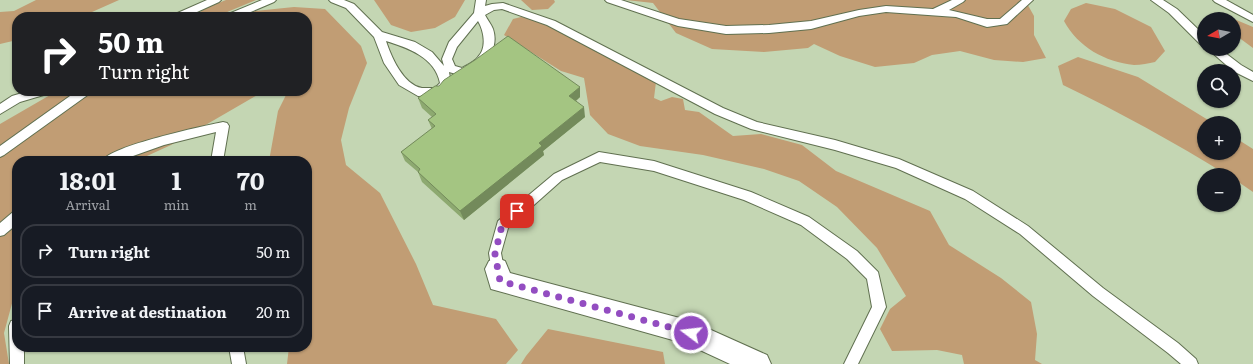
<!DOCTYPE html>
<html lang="en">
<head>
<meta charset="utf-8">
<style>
  :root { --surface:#171b24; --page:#242831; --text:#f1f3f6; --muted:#9ea1a6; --line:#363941 }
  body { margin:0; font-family:Literata,serif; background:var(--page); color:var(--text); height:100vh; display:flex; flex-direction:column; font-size:15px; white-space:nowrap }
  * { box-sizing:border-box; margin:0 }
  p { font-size:13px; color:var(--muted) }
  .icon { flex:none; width:22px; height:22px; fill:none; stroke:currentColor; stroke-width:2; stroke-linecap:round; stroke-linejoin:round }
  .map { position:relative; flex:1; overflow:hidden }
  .sheet { position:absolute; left:12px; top:156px; width:300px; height:196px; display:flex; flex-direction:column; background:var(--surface); border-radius:16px; box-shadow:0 1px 3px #0004 }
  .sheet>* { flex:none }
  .banner { position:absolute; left:12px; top:12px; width:300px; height:84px; border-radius:16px; box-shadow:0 1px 3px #0004; background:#202124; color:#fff; overflow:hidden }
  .needle { width:26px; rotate:260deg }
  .controls { position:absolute; left:1197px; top:12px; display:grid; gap:8px }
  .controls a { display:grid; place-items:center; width:44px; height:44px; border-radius:50%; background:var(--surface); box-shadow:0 1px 3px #0004; font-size:20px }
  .pin { position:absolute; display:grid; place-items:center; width:34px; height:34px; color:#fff; margin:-17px; border-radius:8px; box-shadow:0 2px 6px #0006 }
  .me { position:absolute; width:44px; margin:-22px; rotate:285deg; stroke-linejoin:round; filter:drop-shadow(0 0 3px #0008) }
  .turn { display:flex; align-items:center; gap:14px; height:84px; padding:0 20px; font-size:18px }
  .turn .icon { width:52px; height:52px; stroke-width:2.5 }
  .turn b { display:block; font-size:28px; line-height:34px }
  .eta { display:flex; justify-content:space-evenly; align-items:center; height:68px; text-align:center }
  .eta b { font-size:24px; font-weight:700; line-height:28px }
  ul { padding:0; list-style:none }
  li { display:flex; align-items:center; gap:12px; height:54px; margin:0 8px 6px; padding:0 12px; border:2px solid var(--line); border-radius:16px }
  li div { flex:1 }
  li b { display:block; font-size:15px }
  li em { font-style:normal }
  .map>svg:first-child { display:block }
</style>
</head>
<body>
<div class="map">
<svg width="1253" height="364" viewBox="0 0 1253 364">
  <rect width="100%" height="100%" fill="#c4d6b3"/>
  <path fill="#c19d74" d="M 36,0 L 119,0 L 92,12 L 73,17 L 17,17 L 17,40 L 0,44 L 0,12 L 14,11 Z
    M 226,0 L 256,0 L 220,15 L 220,17 L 193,17 L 206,8 Z
    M 374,0 L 465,0 L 455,17 L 435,28 L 411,32 L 391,25 Z
    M 521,0 L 554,0 L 555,2 L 548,9 L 532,10 Z
    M 572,0 L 1025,0 L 1034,16 L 1034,35 L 1046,58 L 1023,62 L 994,60 L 960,51 L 932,55 L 914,63 L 875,67 L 840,56 L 814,44 L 808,48 L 764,52 L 712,49 L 676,33 L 653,3 L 626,0 Z
    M 1086,3 L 1115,9 L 1151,27 L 1165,51 L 1155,62 C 1149,63 1141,65 1134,65 C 1105,62 1078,47 1064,21 L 1071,9 Z
    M 294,7 L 325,9 L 361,46 L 367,63 L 349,108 L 341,140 L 346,165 L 380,193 L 416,264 L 433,305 L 496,319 L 518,350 L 506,364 L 287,364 L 289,347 L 307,347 L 307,161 L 269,161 L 278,111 L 288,91 L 307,91 L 307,17 L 240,17 L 255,11 Z
    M 521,17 L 534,19 L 560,31 L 656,82 L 654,98 L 661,101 L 672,97 L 683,99 L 685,110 L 699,112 L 733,136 L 761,134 L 802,145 L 836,171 L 930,211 L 949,245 L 1001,278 L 1031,302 L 1037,334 L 1035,360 L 1042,364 L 964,364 L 962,355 L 937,350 L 892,351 L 880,329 L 890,309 L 906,296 L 877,248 L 837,207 L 799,181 L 764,169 L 703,155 L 640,146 L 608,134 L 590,115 L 584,78 L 561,71 L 504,35 L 513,19 Z
    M 1234,19 L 1253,27 L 1253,48 L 1234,34 Z
    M 1078,57 L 1138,77 L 1213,123 L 1204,123 L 1204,153 L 1234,153 L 1234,137 L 1253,149 L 1253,192 L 1234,179 L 1234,175 L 1227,175 C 1174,142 1119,112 1063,85 L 1058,66 Z
    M 57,91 L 272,91 L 259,94 L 171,145 L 136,161 L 17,161 L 17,285 L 4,333 L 9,364 L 0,364 L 0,124 Z
    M 548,329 L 663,352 L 665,364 L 521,364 L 526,356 Z"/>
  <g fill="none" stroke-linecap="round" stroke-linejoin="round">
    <g stroke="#607050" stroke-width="2">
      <path id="service" d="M 207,0 L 221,0 L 219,2 L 186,17 L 172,17 L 173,15 Z
        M 262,0 L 276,0 L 274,2 L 239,17 L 225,17 L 226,15 Z
        M 329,0 L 344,0 L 354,4 L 382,32 L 415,42 L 432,52 L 444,66 L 442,59 L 449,42 L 474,13 L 476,0 L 486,0 L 485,6 L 492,4 L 503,3 L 555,21 L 723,108 L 757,122 L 835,140 L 899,159 L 973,191 L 1028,226 L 1103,288 L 1178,343 L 1196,359 L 1198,364 L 1181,364 L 1168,353 L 1093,296 L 1020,234 L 965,199 L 896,168 L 835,150 L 751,129 L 715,114 L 547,25 L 502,9 L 494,10 L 485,15 C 487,19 491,24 493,29 C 500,50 483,70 463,76 L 449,72 L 451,84 L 441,95 L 418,96 L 399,85 L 384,63 L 374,37 L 346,8 L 331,2 ZM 478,21 C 484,31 487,48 478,57 C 474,62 467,65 462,68 L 455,66 L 452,59 L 457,47 ZM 386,41 C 408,48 435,57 440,83 L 435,88 C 430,88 426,88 422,88 C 403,85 391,56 386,41 Z
        M 605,0 L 621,0 L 679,19 L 726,26 L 769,25 L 811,21 L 859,10 L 886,6 L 933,9 L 952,0 L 965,0 L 963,2 L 949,10 L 987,19 L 1000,19 L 1022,0 L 1033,0 L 1007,24 L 987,27 L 956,17 L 886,12 L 859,16 L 811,29 L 769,33 L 726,34 L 678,26 L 607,2 Z
        M 1151,0 L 1163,0 L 1177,9 L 1204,35 L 1204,45 L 1200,44 L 1169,13 Z
        M 1213,0 L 1226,0 L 1253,15 L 1253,22 L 1215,2 Z
        M 1208,49 L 1220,49 L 1241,65 L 1253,72 L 1253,81 L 1233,71 Z
        M 29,91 L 48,91 L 47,94 L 20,102 L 0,114 L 0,104 L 12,96 Z
        M 77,91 L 90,91 L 89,94 L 4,155 L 0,157 L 0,146 Z
        M 223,122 L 227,123 L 229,126 L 223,161 L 211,161 L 216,132 L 164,145 L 119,161 L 102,161 C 110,146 203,126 223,122 Z
        M 599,152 L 654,161 L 751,192 L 809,217 L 857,251 L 878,272 L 886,307 L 858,364 L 844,364 L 872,307 L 867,279 L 847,259 L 801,225 L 744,200 L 654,171 L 600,162 L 562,180 L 508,228 L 501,253 L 504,269 L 502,273 L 497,275 L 492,273 L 489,253 L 498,221 L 554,174 Z
        M 17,211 L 17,224 L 4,235 L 0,236 L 0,223 L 13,212 Z
        M 16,320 L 17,347 L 24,347 L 24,364 L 10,364 L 9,326 L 11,321 Z
        M 229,347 L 243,347 L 246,364 L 232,364 Z"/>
    </g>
    <g stroke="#607050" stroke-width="2">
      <path id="minor" d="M 497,258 L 505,261 L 510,273 L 691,321 L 767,355 L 771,364 L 730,364 L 687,344 L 491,289 L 485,269 L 489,261 Z"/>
    </g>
    <use href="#service" fill="#fff" fill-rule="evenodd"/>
    <use href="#minor" fill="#fff" fill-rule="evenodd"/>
  </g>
  <path fill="#8da970" d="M 580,87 L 580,97 L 576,101 L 585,117 L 543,151 L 544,155 L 464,220 L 422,182 L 418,172 L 405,161 L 401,152 L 432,129 L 428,120 L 432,117 L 422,108 L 418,98 Z"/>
  <path fill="#738a5b" d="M 580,87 L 580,97 L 570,106 L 569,96 Z
    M 584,107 L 585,117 L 543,151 L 544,155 L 464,220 L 460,211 L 539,143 Z"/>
  <path fill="#a4c582" stroke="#738a5b" d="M 508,36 L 580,87 L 569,96 L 584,107 L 539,143 L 542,146 L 460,211 L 418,172 L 420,169 L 401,152 L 435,126 L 428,120 L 436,114 L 418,98 L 435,86 L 439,86 L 444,80 L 475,60 Z"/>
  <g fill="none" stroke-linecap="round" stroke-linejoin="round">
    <path stroke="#934dc1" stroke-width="7" stroke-dasharray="0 12.6" d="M 517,211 L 502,225 L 495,254 L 500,281 L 691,333"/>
  </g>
</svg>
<div class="controls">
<a><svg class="needle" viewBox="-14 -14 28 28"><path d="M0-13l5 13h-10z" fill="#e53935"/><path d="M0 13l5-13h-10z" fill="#9ea1a6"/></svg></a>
<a><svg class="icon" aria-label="search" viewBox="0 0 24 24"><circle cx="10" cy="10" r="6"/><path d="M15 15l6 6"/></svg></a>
<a>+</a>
<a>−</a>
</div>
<div class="pin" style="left:517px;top:211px;background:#d93025"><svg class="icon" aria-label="arrive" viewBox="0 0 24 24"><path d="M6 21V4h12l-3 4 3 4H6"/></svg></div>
<svg class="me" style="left:691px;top:333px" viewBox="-20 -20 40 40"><circle r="17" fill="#934dc1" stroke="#fff" stroke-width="3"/><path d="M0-11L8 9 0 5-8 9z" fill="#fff"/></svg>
<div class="banner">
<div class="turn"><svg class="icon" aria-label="right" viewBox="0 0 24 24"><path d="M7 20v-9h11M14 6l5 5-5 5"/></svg><div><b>50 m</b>Turn right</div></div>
</div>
<section class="sheet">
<div class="eta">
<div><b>18:01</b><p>Arrival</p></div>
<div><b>1</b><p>min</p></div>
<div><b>70</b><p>m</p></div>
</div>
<ul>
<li><svg class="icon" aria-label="right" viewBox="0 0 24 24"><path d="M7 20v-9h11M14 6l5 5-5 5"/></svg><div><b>Turn right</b></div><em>50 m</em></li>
<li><svg class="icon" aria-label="arrive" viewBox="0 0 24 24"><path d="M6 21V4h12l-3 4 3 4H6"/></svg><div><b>Arrive at destination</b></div><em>20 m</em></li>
</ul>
</section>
</div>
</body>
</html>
